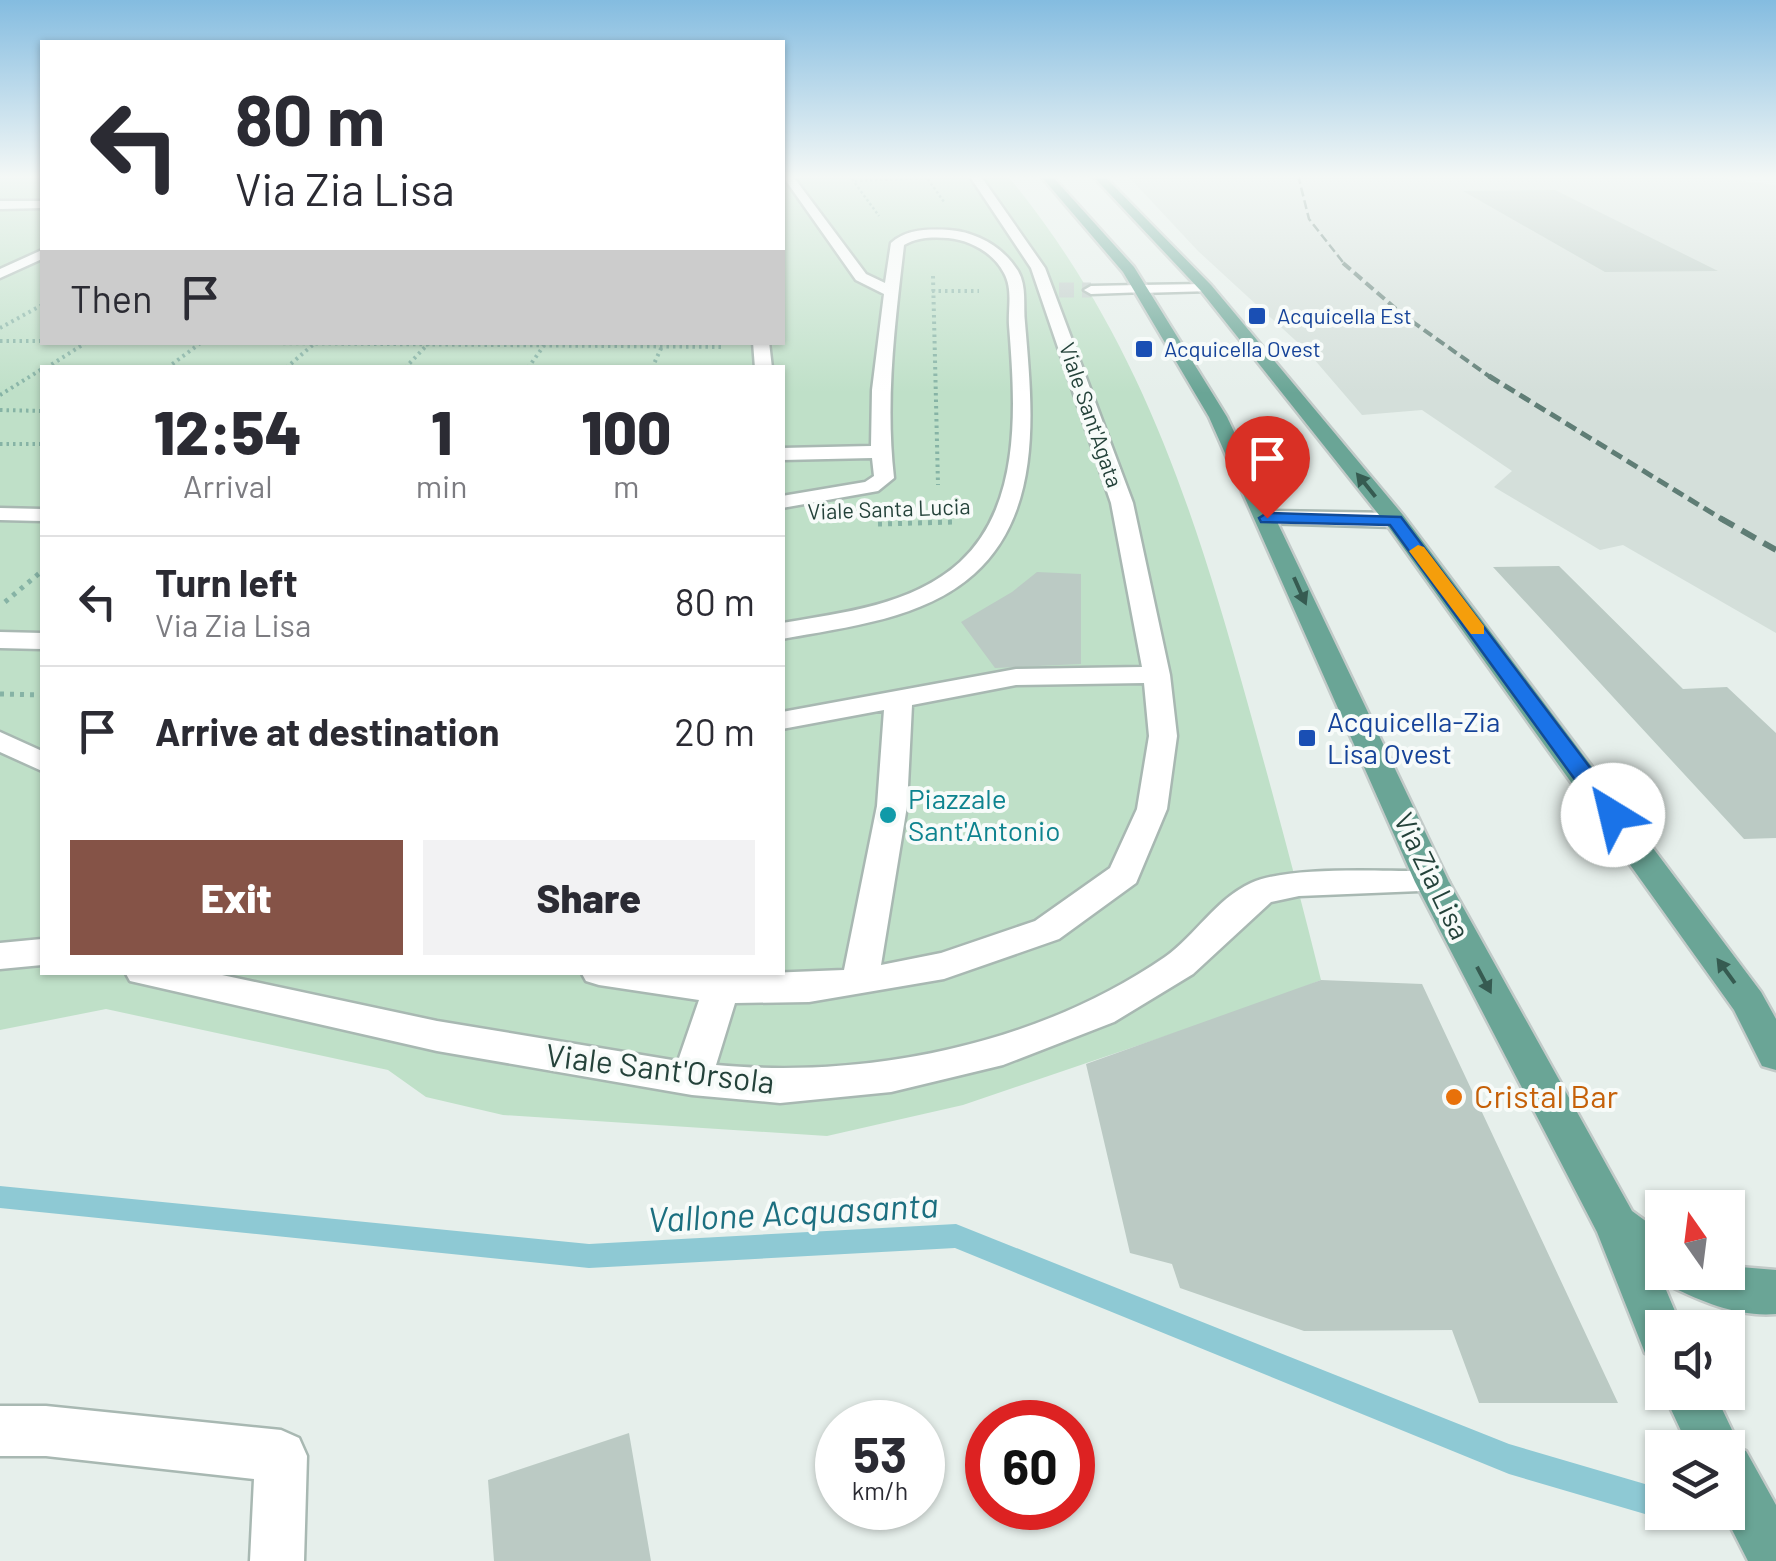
<!DOCTYPE html>
<html lang="en">
<head>
<meta charset="utf-8">
<style>
  :root { --surface:#fff; --page:#f2f2f3; --text:#2b2b33; --muted:#7c7c81; --line:#e1e1e2; --accent:#855347 }
  body { margin:0; font-family:Barlow,sans-serif; background:var(--page); color:var(--text); height:100vh; display:flex; flex-direction:column; font-size:38px; white-space:nowrap }
  * { box-sizing:border-box; margin:0 }
  p { font-size:32px; color:var(--muted) }
  .icon { flex:none; width:55px; height:55px; fill:none; stroke:currentColor; stroke-width:2; stroke-linecap:round; stroke-linejoin:round }
  .map { position:relative; flex:1; overflow:hidden }
  .side { position:absolute; left:40px; top:365px; width:745px; height:610px; display:flex; flex-direction:column; background:var(--surface); border-radius:0px; box-shadow:0 2px 8px #0004 }
  .side>* { flex:none }
  .top-card { position:absolute; left:40px; top:40px; width:745px; height:305px; border-radius:0px; box-shadow:0 2px 8px #0004; background:#fff; color:var(--text); overflow:hidden }
  .needle { width:65px; rotate:346deg }
  .buttons { position:absolute; left:1645px; top:1190px; display:grid; gap:20px }
  .buttons a { display:grid; place-items:center; width:100px; height:100px; border-radius:0px; background:var(--surface); box-shadow:0 2px 8px #0004; font-size:50px }
  .speed { position:absolute; left:815px; top:1400px; display:flex; gap:20px; font-size:50px; font-weight:700; text-align:center }
  .speed>* { display:grid; place-content:center; width:130px; height:130px; border-radius:50%; background:var(--surface); box-shadow:0 2px 8px #0004; line-height:1 }
  .speed small { font-size:25px; font-weight:400 }
  .speed .limit { border:15px solid #d22; background:#fff; color:#111 }
  .pin { position:absolute; display:grid; place-items:center; width:85px; height:85px; color:#fff; margin:-102px -42px; border-radius:50% 50% 50% 0; rotate:-45deg; box-shadow:0 0 10px #0007 }
  .pin .icon { rotate:45deg }
  .me { position:absolute; width:110px; margin:-55px; rotate:324deg; stroke-linejoin:round; filter:drop-shadow(0 0 8px #0008) }
  .turn { display:flex; align-items:center; gap:35px; height:210px; padding:0 30px; font-size:45px }
  .turn .icon { width:130px; height:130px; stroke-width:2.5 }
  .turn b { display:block; font-size:70px; line-height:85px }
  .then { display:flex; align-items:center; height:95px; padding:0 30px; background:#0003; gap:20px; font-size:38px }
  .eta { display:flex; justify-content:space-evenly; align-items:center; height:170px; text-align:center }
  .eta b { font-size:60px; font-weight:800; line-height:70px }
  .cta { display:flex; gap:20px; margin-top:auto; padding:20px 30px }
  .cta a { flex:1; height:115px; border-radius:0px; background:var(--accent); color:#fff; font-size:40px; font-weight:800; line-height:115px; text-align:center }
  .cta a+a { background:var(--page); color:var(--text) }
  ul { padding:0; list-style:none }
  li { display:flex; align-items:center; gap:30px; height:130px; padding:0 30px; border-top:2px solid var(--line) }
  li div { flex:1 }
  li b { display:block; font-size:38px }
  li em { font-style:normal }
  .map>svg:first-child { display:block }
</style>
</head>
<body>
<div class="map">
<svg width="1776" height="1561" viewBox="0 0 1776 1561">
  <rect width="100%" height="100%" fill="#e6efeb"/>
  <path fill="#d4dfda" d="M 1127,175 L 1694,175 L 1776,185 L 1776,633 L 1623,545 L 1600,550 L 1494,487 L 1512,471 L 1422,410 L 1362,415 L 1307,351 L 1198,251 Z"/>
  <path fill="#bfe0c8" fill-rule="evenodd" d="M 0,175 L 42,175 L 42,342 L 782,342 L 783,175 L 1007,175 C 1138,334 1193,506 1247,701 C 1273,794 1298,887 1321,980 L 1266,1002 L 963,1105 L 827,1136 L 503,1115 L 426,1097 L 388,1070 L 106,1009 L 0,1030 ZM 42,368 L 782,368 L 782,972 L 42,972 Z"/>
  <g fill="none" stroke-linecap="round" stroke-linejoin="round">
    <path fill="#8ec9d4" fill-rule="evenodd" d="M 0,1186 L 589,1244 L 956,1224 L 1509,1444 L 1662,1489 L 1662,1512 L 1674,1512 L 1662,1519 L 1509,1474 L 955,1248 L 589,1268 L 0,1208 Z"/>
  </g>
  <path fill="#bbcac4" d="M 1555,190 L 1718,271 L 1605,272 L 1463,191 Z
    M 1559,566 L 1683,689 L 1727,687 L 1776,733 L 1776,838 L 1744,839 L 1493,567 Z
    M 1037,572 L 1081,574 L 1081,664 L 995,668 L 961,622 L 1012,592 Z
    M 1321,980 L 1422,984 L 1618,1403 L 1479,1403 L 1452,1330 L 1304,1331 L 1180,1288 L 1172,1264 L 1130,1253 L 1086,1064 Z
    M 629,1433 L 651,1561 L 494,1561 L 488,1480 Z"/>
  <g fill="none" stroke-linecap="round" stroke-linejoin="round">
    <path stroke="#bfccc8" stroke-width="15" stroke-dasharray="15 8" stroke-linecap="butt" d="M 1059,290 L 1091,290"/>
    <g stroke="#a8b8b2" stroke-width="5">
      <path id="service" d="M 0,1406 L 46,1406 L 281,1430 L 299,1438 L 307,1456 L 304,1561 L 250,1561 L 254,1479 L 46,1456 L 0,1456 Z"/>
    </g>
    <g stroke="#a8b8b2" stroke-width="5">
      <path id="pedestrian" d="M 782,175 L 792,175 L 866,274 L 885,283 L 891,243 C 906,229 929,229 949,230 C 977,232 1003,247 1018,271 C 1027,287 1023,305 1025,323 C 1032,407 1044,511 974,574 C 924,619 847,627 782,639 L 782,623 C 842,613 913,605 960,562 C 1023,504 1015,403 1009,325 C 1008,308 1013,289 1004,273 C 994,253 970,240 948,238 C 933,237 918,237 904,245 C 895,323 885,399 894,478 L 878,491 L 782,508 L 782,496 L 865,482 L 874,476 L 872,458 L 782,460 L 782,448 L 871,446 L 872,390 L 884,294 L 856,280 Z
        M 969,175 L 980,175 L 1045,268 L 1133,503 L 1170,675 L 1177,736 L 1167,809 L 1136,883 L 1059,939 L 944,979 L 809,1002 L 735,1003 L 716,1065 C 868,1079 1037,1045 1165,957 C 1195,936 1216,899 1251,883 C 1292,865 1385,872 1432,871 L 1444,874 L 1449,882 L 1444,890 L 1299,896 L 1271,902 L 1193,974 L 1114,1022 L 1003,1065 L 891,1092 L 780,1103 L 692,1095 L 437,1051 L 130,981 L 125,972 L 208,972 L 437,1021 L 678,1061 L 699,1000 L 599,985 L 586,981 L 581,972 L 721,975 L 844,970 L 877,806 L 884,710 L 782,729 L 782,712 L 1016,669 L 1142,667 L 1111,503 L 1031,268 ZM 1144,683 L 1149,736 L 1137,809 L 1110,868 L 1035,921 L 941,953 L 881,965 L 907,806 L 912,705 L 1016,685 Z
        M 0,201 L 42,201 L 42,208 L 0,209 Z
        M 42,250 L 42,259 L 0,278 L 0,269 Z
        M 1140,285 L 1145,286 L 1145,292 L 1091,294 L 1084,290 L 1091,286 Z
        M 753,342 L 769,342 L 772,368 L 755,368 Z
        M 0,508 L 42,509 L 42,521 L 0,520 Z
        M 0,632 L 42,633 L 42,649 L 0,648 Z
        M 0,732 L 42,751 L 42,771 L 0,752 Z
        M 42,939 L 42,965 L 0,969 L 0,943 Z"/>
    </g>
    <g stroke="#a8b8b2" stroke-width="5">
      <path id="minor" d="M 1206,284 L 1213,288 L 1211,291 L 1140,293 L 1133,289 L 1140,285 Z
        M 1267,511 L 1395,513 L 1406,520 L 1395,527 L 1259,523 L 1256,518 L 1259,513 Z"/>
    </g>
    <g stroke="#c2cac8" stroke-width="5">
      <path id="primary" d="M 1040,175 L 1051,175 L 1134,267 L 1227,417 L 1449,882 L 1632,1211 L 1662,1233 L 1662,1272 L 1728,1272 L 1728,1266 L 1776,1270 L 1776,1314 C 1739,1317 1705,1303 1672,1287 L 1667,1277 L 1661,1278 L 1682,1328 L 1662,1328 L 1662,1360 L 1645,1353 L 1597,1232 L 1415,882 L 1209,417 L 1123,272 Z
        M 1092,175 L 1103,175 L 1211,285 L 1403,515 L 1761,992 L 1776,1019 L 1776,1070 L 1762,1066 L 1734,1010 L 1387,525 L 1201,291 Z
        M 1663,1392 L 1714,1392 L 1741,1449 L 1746,1451 L 1776,1505 L 1776,1561 L 1748,1561 L 1723,1512 L 1728,1512 L 1728,1448 L 1689,1448 Z"/>
    </g>
    <path stroke="#86b3a5" stroke-width="2.5" stroke-dasharray="2.5 2.5" stroke-linecap="butt" d="M 849,175 L 879,216
      M 925,175 L 944,202
      M 855,181 L 927,178"/>
    <path stroke="#86b3a5" stroke-width="4" stroke-dasharray="2.5 4" stroke-linecap="butt" d="M 933,276 L 938,485
      M 932,291 L 979,291
      M 0,328 L 42,305
      M 0,341 L 42,341
      M 153,342 L 725,347
      M 46,368 L 87,342
      M 167,368 L 202,342
      M 286,368 L 315,343
      M 405,368 L 429,343
      M 528,368 L 545,344
      M 652,368 L 664,342
      M 0,395 L 42,369
      M 0,410 L 42,411
      M 0,444 L 42,444"/>
    <path stroke="#86b3a5" stroke-width="5" stroke-dasharray="4 6" stroke-linecap="butt" d="M 878,524 L 955,522
      M 5,602 L 42,571
      M 0,694 L 42,695"/>
    <use href="#service" fill="#fff" fill-rule="evenodd"/>
    <use href="#pedestrian" fill="#fff" fill-rule="evenodd"/>
    <use href="#minor" fill="#fff" fill-rule="evenodd"/>
    <use href="#primary" fill="#6aa596" fill-rule="evenodd"/>
    <path stroke="#5f7d75" stroke-width="2.5" stroke-dasharray="9 4" stroke-linecap="butt" d="M 1298,175 L 1309,219 L 1346,266"/>
    <path stroke="#5f7d75" stroke-width="4" stroke-dasharray="10 5" stroke-linecap="butt" d="M 1343,263 L 1403,315 L 1493,379"/>
    <path stroke="#5f7d75" stroke-width="5" stroke-dasharray="12 6" stroke-linecap="butt" d="M 1489,376 L 1725,521"/>
    <path stroke="#5f7d75" stroke-width="6" stroke-dasharray="16 9" stroke-linecap="butt" d="M 1720,518 L 1776,550"/>
  </g>
  <defs><path id="oneway-solid" d="M-6-.8H1V-3.2L6.5 0L1 3.2V.8H-6Z" transform="scale(2.5)"/></defs>
  <g fill="#365b51">
    <use href="#oneway-solid" transform="translate(1366 485) rotate(-129)"/>
    <use href="#oneway-solid" transform="translate(1300 591) rotate(66)"/>
    <use href="#oneway-solid" transform="translate(1726 971) rotate(-126)"/>
    <use href="#oneway-solid" transform="translate(1484 980) rotate(62)"/>
  </g>
  <linearGradient id="sky" x2="0" y2="1"><stop stop-color="#84bce0"/><stop offset="0.45" stop-color="#f4f8f6"/><stop offset="1" stop-color="#f4f8f6" stop-opacity="0"/></linearGradient>
  <rect width="1776" height="393" fill="url(#sky)"/>
  <path fill="#1a73e8" stroke="#114b97" stroke-width="2.5" d="M 1267,513 L 1401,517 L 1622,810 L 1625,815 L 1622,821 L 1605,821 L 1390,525 L 1261,522 L 1259,518 Z"/>
  <path fill="#f59e0b" d="M 1418,545 L 1424,547 L 1484,626 L 1484,634 L 1471,634 L 1409,551 Z"/>
  <g fill="#1a4fb4" stroke="#f7fbf9" stroke-width="4">
    <rect x="1247" y="306" width="20" height="20" rx="5"/>
    <rect x="1134" y="339" width="20" height="20" rx="5"/>
    <rect x="1297" y="728" width="20" height="20" rx="5"/>
  </g>
  <circle fill="#0f9aa8" stroke="#f7fbf9" stroke-width="4" cx="888" cy="815" r="10"/>
  <circle fill="#e8710a" stroke="#f7fbf9" stroke-width="4" cx="1454" cy="1097" r="10"/>
  <g text-anchor="middle" stroke-width="8" stroke-linejoin="round" paint-order="stroke">
    <g font-size="22" fill="#164399" stroke="#f7fbf9" text-anchor="start">
      <text x="1277" y="324">Acquicella Est</text>
      <text x="1164" y="357">Acquicella Ovest</text>
    </g>
    <g font-size="22" fill="#24423a" stroke="#f7fbf9">
      <text transform="translate(1091 415) rotate(71)" y="8">Viale Sant'Agata</text>
      <text transform="translate(889 509) rotate(-2)" y="8">Viale Santa Lucia</text>
    </g>
    <g font-size="28" fill="#164399" stroke="#f7fbf9" text-anchor="start">
      <text x="1327" y="732">Acquicella-Zia<tspan x="1327" dy="32">Lisa Ovest</tspan></text>
    </g>
    <g font-size="28" fill="#0d838f" stroke="#f7fbf9" text-anchor="start">
      <text x="908" y="809">Piazzale<tspan x="908" dy="32">Sant'Antonio</tspan></text>
    </g>
    <g font-size="28" fill="#24423a" stroke="#f7fbf9">
      <text transform="translate(1432 876) rotate(64)" y="10">Via Zia Lisa</text>
    </g>
    <g font-size="32" fill="#24423a" stroke="#f7fbf9">
      <text transform="translate(660 1069) rotate(7)" y="11">Viale Sant'Orsola</text>
    </g>
    <g font-size="32" fill="#c56008" stroke="#f7fbf9" text-anchor="start">
      <text x="1474" y="1108">Cristal Bar</text>
    </g>
    <g font-size="35" font-style="italic" fill="#1c6f80" stroke="#f7fbf9">
      <text transform="translate(793 1213) rotate(-3)" y="12">Vallone Acquasanta</text>
    </g>
  </g>
</svg>
<div class="buttons">
<a><svg class="needle" viewBox="-14 -14 28 28"><path d="M0-13l5 13h-10z" fill="#e53935"/><path d="M0 13l5-13h-10z" fill="#7c7c81"/></svg></a>
<a><svg class="icon" aria-label="sound" viewBox="0 0 24 24"><path d="M4 9h4l5-4v14l-5-4H4zM17 9q2 3 0 6"/></svg></a>
<a><svg class="icon" aria-label="layers" viewBox="0 0 24 24"><path d="M12 4l9 5-9 5-9-5zM3 14l9 5 9-5"/></svg></a>
</div>
<div class="speed"><div>53<small>km/h</small></div><div class="limit">60</div></div>
<div class="pin" style="left:1267px;top:518px;background:#d93025"><svg class="icon" aria-label="arrive" viewBox="0 0 24 24"><path d="M6 21V4h12l-3 4 3 4H6"/></svg></div>
<svg class="me" style="left:1613px;top:815px" viewBox="-20 -20 40 40"><circle r="19" fill="#fff"/><path d="M0-13L10 11 0 6-10 11z" fill="#1a73e8"/></svg>
<div class="top-card">
<div class="turn"><svg class="icon" aria-label="left" viewBox="0 0 24 24"><path d="M17 20v-9H6M10 6l-5 5 5 5"/></svg><div><b>80 m</b>Via Zia Lisa</div></div>
<div class="then">Then<svg class="icon" aria-label="arrive" viewBox="0 0 24 24"><path d="M6 21V4h12l-3 4 3 4H6"/></svg></div>
</div>
<section class="side">
<div class="eta">
<div><b>12:54</b><p>Arrival</p></div>
<div><b>1</b><p>min</p></div>
<div><b>100</b><p>m</p></div>
</div>
<ul>
<li><svg class="icon" aria-label="left" viewBox="0 0 24 24"><path d="M17 20v-9H6M10 6l-5 5 5 5"/></svg><div><b>Turn left</b><p>Via Zia Lisa</p></div><em>80 m</em></li>
<li><svg class="icon" aria-label="arrive" viewBox="0 0 24 24"><path d="M6 21V4h12l-3 4 3 4H6"/></svg><div><b>Arrive at destination</b></div><em>20 m</em></li>
</ul>
<div class="cta"><a>Exit</a><a>Share</a></div>
</section>
</div>
</body>
</html>
